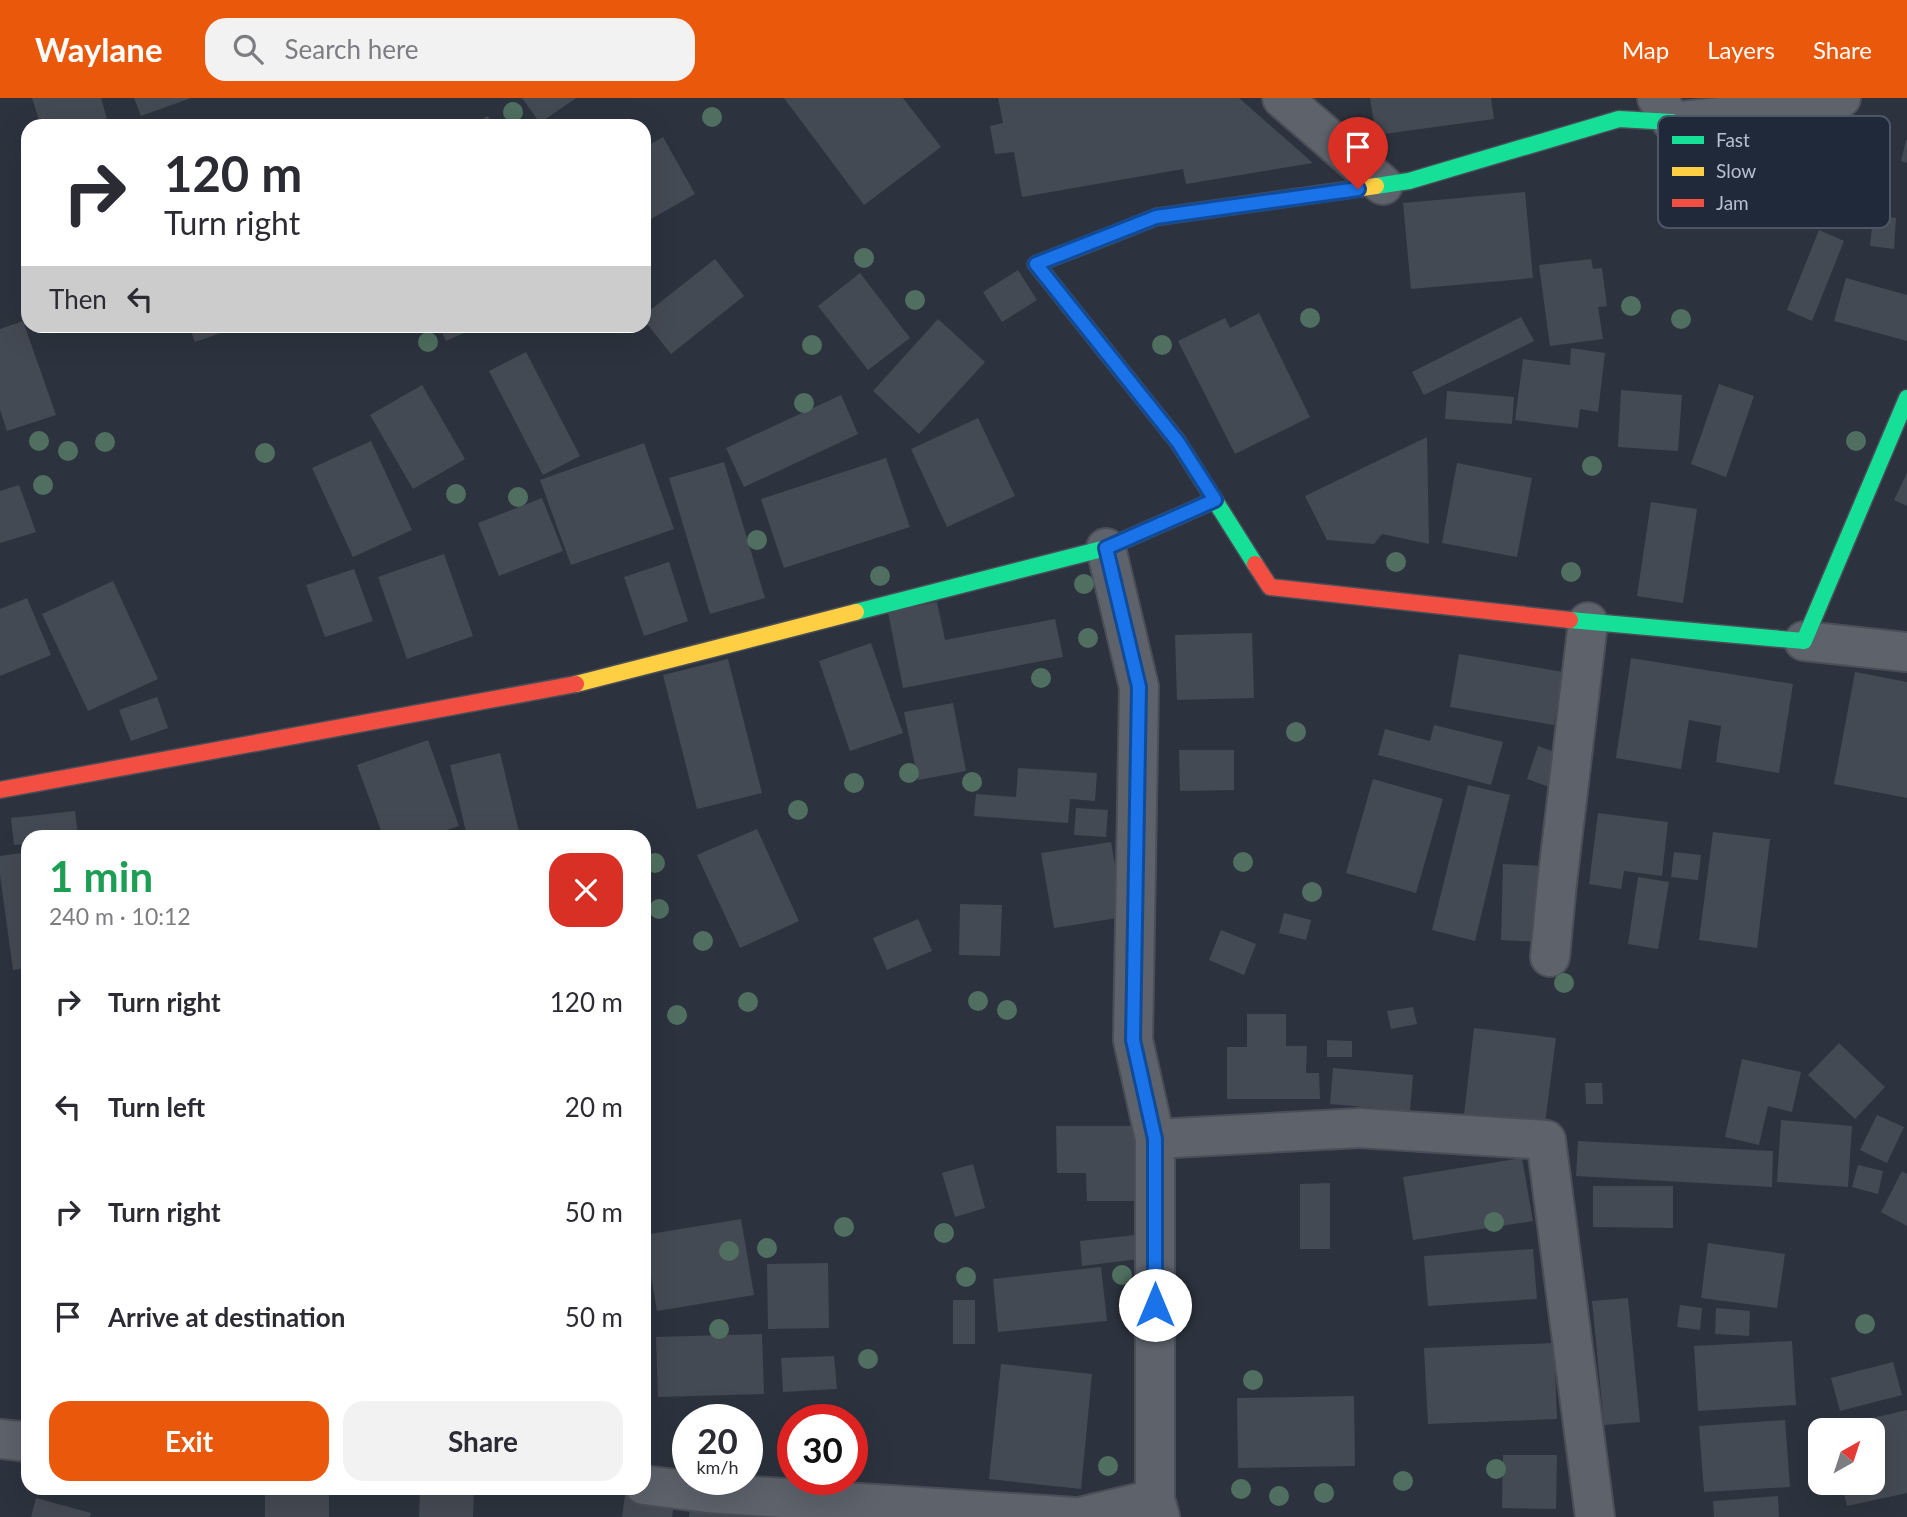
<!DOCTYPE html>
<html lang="en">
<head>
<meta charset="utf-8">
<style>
  :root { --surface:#fff; --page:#f2f2f3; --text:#2b2b33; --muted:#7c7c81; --accent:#ea580c }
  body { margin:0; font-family:Lato,sans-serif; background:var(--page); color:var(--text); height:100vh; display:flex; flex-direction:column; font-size:26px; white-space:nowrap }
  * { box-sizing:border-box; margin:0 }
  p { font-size:23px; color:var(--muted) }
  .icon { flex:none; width:38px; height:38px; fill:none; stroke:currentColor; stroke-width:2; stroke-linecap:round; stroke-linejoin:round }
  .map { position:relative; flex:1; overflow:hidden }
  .drawer { position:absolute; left:21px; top:732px; width:630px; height:665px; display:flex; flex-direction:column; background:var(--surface); border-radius:21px; box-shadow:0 7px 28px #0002 }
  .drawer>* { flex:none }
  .hud { position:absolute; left:21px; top:21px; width:630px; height:214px; border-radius:21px; box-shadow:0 7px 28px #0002; background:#fff; color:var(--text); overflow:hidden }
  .needle { width:46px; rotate:39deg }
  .fabs { position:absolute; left:1808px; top:1320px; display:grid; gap:14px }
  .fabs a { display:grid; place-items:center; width:77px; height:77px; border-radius:14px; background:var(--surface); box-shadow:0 7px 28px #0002; font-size:35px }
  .speed { position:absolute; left:672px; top:1306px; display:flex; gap:14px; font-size:35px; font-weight:700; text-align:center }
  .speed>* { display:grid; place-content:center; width:91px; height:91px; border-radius:50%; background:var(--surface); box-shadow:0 7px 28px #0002; line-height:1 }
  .speed small { font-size:18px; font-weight:400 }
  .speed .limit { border:10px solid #d22; background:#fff; color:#111 }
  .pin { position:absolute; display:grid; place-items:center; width:60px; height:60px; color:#fff; margin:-72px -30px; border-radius:50% 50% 50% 0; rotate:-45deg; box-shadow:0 0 7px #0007 }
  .pin .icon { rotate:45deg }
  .me { position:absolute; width:77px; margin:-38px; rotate:0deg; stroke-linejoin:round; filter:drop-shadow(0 0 5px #0008) }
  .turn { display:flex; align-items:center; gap:24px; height:147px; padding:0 28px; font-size:32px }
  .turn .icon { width:91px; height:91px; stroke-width:2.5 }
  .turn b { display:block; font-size:49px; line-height:60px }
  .then { display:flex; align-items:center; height:66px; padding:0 28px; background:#0003; gap:14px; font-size:26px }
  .round { display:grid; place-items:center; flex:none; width:74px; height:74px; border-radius:21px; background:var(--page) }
  .summary { display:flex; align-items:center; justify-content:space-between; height:119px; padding:0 28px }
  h1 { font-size:42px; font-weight:700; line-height:52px; color:#1e9e55 }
  .primary-button { display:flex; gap:14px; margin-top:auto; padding:14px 28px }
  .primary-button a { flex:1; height:80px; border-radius:21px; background:var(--accent); color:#fff; font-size:28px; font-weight:700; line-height:80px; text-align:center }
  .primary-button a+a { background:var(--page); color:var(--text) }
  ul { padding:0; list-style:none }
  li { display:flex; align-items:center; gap:21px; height:105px; padding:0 28px }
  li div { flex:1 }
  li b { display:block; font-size:26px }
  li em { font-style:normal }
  header { display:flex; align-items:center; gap:42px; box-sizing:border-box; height:98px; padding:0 35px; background:var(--accent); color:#fff }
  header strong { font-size:33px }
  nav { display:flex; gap:38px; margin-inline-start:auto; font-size:24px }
  .search { width:490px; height:63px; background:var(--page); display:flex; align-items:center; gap:18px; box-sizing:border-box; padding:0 24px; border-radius:21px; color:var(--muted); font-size:26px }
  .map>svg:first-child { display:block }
</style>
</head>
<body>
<header>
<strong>Waylane</strong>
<div class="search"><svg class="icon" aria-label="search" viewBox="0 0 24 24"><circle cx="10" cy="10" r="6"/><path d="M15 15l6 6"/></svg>Search here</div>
<nav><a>Map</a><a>Layers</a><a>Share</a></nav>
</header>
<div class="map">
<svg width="1907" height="1419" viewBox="0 0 1907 1419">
  <rect width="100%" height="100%" fill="#2c333e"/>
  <path fill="#444a53" d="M 32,0 L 101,0 L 109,28 L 41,28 Z
    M 134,0 L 191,0 L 141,18 Z
    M 522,0 L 576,0 L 540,25 Z
    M 784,0 L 903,0 L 941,49 L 864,107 Z
    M 998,0 L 1239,0 L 1313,65 L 1186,86 L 1183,71 L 1022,99 L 1014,54 L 995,56 L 990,28 L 1003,25 Z
    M 1370,0 L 1491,0 L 1494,21 L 1376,37 Z
    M 488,18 L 493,28 L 467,28 Z
    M 663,39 L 695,96 L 644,125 L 644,50 Z
    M 1906,42 L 1907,42 L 1907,65 L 1901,63 Z
    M 1525,94 L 1533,180 L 1411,191 L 1403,105 Z
    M 1873,118 L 1896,120 L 1894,151 L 1870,148 Z
    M 1819,132 L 1844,143 L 1812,223 L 1787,212 Z
    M 715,161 L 744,198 L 671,256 L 644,222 L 644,217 Z
    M 1591,161 L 1593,171 L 1602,170 L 1607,208 L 1598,209 L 1603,241 L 1550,248 L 1539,167 Z
    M 1018,172 L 1037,202 L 1002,224 L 983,194 Z
    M 860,175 L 910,240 L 868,272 L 818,208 Z
    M 1846,180 L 1907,197 L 1907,243 L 1834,223 Z
    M 1259,215 L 1310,319 L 1235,356 L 1178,243 L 1225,220 L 1230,230 Z
    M 1521,219 L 1534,243 L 1424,297 L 1412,274 Z
    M 938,221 L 985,264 L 919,336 L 873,293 Z
    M 23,223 L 56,317 L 7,333 L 0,312 L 0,231 Z
    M 189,228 L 241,228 L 195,244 Z
    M 439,228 L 480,228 L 446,243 Z
    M 1571,250 L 1605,255 L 1598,314 L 1580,311 L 1578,330 L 1515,322 L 1523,261 L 1570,267 Z
    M 526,254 L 580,358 L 543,377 L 489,273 Z
    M 1719,286 L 1754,298 L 1726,379 L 1691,366 Z
    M 422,287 L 465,361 L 413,391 L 370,317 Z
    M 1621,292 L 1682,297 L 1678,353 L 1618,349 Z
    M 1447,293 L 1514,299 L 1512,326 L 1445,321 Z
    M 841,297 L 858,336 L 744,389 L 726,350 Z
    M 978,320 L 1015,398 L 947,429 L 911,351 Z
    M 1427,339 L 1429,446 L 1382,436 L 1374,446 L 1327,442 L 1305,398 Z
    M 371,343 L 412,432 L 353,459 L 312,370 Z
    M 644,345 L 674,431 L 571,467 L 540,382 Z
    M 886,360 L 910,429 L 784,470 L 761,401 Z
    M 724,364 L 765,500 L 710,516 L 669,380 Z
    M 1457,365 L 1532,380 L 1517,459 L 1442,445 Z
    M 1907,375 L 1907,408 L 1894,402 Z
    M 19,387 L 36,434 L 0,445 L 0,393 Z
    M 542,400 L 563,453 L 499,478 L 478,425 Z
    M 1651,404 L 1697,411 L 1683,505 L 1637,498 Z
    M 444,456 L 473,538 L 407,561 L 378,479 Z
    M 669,464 L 688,523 L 644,538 L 624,479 Z
    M 354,471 L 373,523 L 325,539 L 306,487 Z
    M 113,483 L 158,581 L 88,613 L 42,516 Z
    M 27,500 L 51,557 L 0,578 L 0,511 Z
    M 937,504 L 945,542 L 1055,521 L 1063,559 L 903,590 L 888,514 Z
    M 1252,535 L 1254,600 L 1177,602 L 1175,537 Z
    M 871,545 L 903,635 L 850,653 L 819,563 Z
    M 1459,556 L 1563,574 L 1554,627 L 1450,609 Z
    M 1631,560 L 1793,586 L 1779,675 L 1716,664 L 1721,628 L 1689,622 L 1681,671 L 1616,660 Z
    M 728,561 L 762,695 L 697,711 L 663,577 Z
    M 1855,574 L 1907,584 L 1907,700 L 1834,686 Z
    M 157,599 L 168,630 L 131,643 L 119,612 Z
    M 953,605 L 966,673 L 918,682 L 904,614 Z
    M 1434,627 L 1503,644 L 1491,687 L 1378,657 L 1385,631 L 1430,643 Z
    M 428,642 L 459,728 L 428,738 L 383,738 L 357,667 Z
    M 1538,648 L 1563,657 L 1552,690 L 1527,681 Z
    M 1179,652 L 1234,652 L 1234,692 L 1180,693 Z
    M 500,655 L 520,738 L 467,738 L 450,667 Z
    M 1018,670 L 1097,675 L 1095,703 L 1070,701 L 1068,725 L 974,718 L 976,696 L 1016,699 Z
    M 1373,681 L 1443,701 L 1416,795 L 1346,775 Z
    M 1468,687 L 1510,697 L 1475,843 L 1432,832 Z
    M 1076,710 L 1108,712 L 1106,739 L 1074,737 Z
    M 75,713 L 78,738 L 28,738 L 28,746 L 14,747 L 11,720 Z
    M 1598,715 L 1668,724 L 1662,778 L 1624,773 L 1621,791 L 1589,786 Z
    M 757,731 L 799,823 L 740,850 L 697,757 Z
    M 1713,734 L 1770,741 L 1757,850 L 1699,842 Z
    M 1111,744 L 1124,819 L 1054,830 L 1041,755 Z
    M 28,754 L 28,870 L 13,872 L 0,777 L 0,758 Z
    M 1674,754 L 1701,757 L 1698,782 L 1671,779 Z
    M 1503,766 L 1546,768 L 1544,844 L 1501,842 Z
    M 1638,779 L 1669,784 L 1658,851 L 1628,846 Z
    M 960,806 L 1002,807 L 1000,858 L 959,857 Z
    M 1284,815 L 1311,822 L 1306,842 L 1279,835 Z
    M 918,821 L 932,853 L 887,872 L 873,840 Z
    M 1221,832 L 1256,846 L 1244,877 L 1209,862 Z
    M 1413,909 L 1417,926 L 1391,931 L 1387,913 Z
    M 1247,916 L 1286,916 L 1286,948 L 1307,948 L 1306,975 L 1319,975 L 1320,1001 L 1227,1001 L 1227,949 L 1247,949 Z
    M 1474,930 L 1556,940 L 1545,1026 L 1464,1017 Z
    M 1327,942 L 1352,943 L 1352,959 L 1327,959 Z
    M 1839,945 L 1885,989 L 1855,1021 L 1808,977 Z
    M 1742,961 L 1801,974 L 1792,1014 L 1768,1008 L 1759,1047 L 1725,1039 Z
    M 1333,970 L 1413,977 L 1410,1013 L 1330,1006 Z
    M 1585,985 L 1602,985 L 1603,1006 L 1586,1006 Z
    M 1877,1017 L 1904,1029 L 1887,1065 L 1860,1052 Z
    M 1781,1022 L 1852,1028 L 1848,1089 L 1777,1084 Z
    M 1056,1028 L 1146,1028 L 1147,1103 L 1087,1103 L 1086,1075 L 1057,1075 Z
    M 1578,1043 L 1773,1053 L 1772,1089 L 1576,1078 Z
    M 1522,1060 L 1533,1123 L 1413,1142 L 1403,1079 Z
    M 973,1066 L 985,1110 L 955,1119 L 942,1075 Z
    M 1858,1067 L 1883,1073 L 1878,1096 L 1852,1089 Z
    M 1902,1073 L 1907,1076 L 1907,1128 L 1881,1114 Z
    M 1330,1085 L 1330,1151 L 1300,1151 L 1300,1086 Z
    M 1593,1088 L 1673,1088 L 1673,1130 L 1593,1129 Z
    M 741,1121 L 754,1197 L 657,1213 L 644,1137 Z
    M 1135,1137 L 1139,1161 L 1082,1168 L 1080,1143 Z
    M 1708,1145 L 1785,1156 L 1777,1210 L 1701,1200 Z
    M 1533,1151 L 1537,1201 L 1428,1208 L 1424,1158 Z
    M 828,1165 L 829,1230 L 768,1231 L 767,1166 Z
    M 1101,1169 L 1107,1223 L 998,1234 L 993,1181 Z
    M 1628,1200 L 1640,1324 L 1604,1327 L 1592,1203 Z
    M 953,1202 L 975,1202 L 975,1246 L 953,1246 Z
    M 1680,1207 L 1702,1210 L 1700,1232 L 1677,1229 Z
    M 1716,1210 L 1750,1213 L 1749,1238 L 1715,1236 Z
    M 762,1236 L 764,1296 L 658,1299 L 656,1239 Z
    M 1792,1243 L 1796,1307 L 1698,1313 L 1694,1248 Z
    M 1554,1245 L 1557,1321 L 1428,1326 L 1424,1250 Z
    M 834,1258 L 837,1291 L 783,1294 L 781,1260 Z
    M 1893,1264 L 1902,1297 L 1840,1313 L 1831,1280 Z
    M 1001,1266 L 1092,1276 L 1081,1391 L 989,1381 Z
    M 1354,1298 L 1355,1368 L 1238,1370 L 1237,1300 Z
    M 1907,1312 L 1907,1395 L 1847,1408 L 1841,1384 L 1872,1384 L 1872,1332 L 1825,1331 Z
    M 1785,1322 L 1790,1389 L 1704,1394 L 1699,1328 Z
    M 1503,1357 L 1557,1357 L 1556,1411 L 1502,1410 Z
    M 420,1391 L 474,1394 L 473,1419 L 419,1419 Z
    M 265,1393 L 329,1393 L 329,1419 L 265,1419 Z
    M 625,1397 L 674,1405 L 672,1419 L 622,1419 Z
    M 1778,1398 L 1779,1419 L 1714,1419 L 1713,1403 Z
    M 36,1400 L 91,1415 L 90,1419 L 31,1419 Z
    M 691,1403 L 762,1411 L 761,1419 L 689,1419 Z"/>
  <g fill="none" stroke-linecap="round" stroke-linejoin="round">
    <g stroke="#4a4e57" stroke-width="42">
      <path id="street" d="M 1282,0 L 1383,87
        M 1657,0 L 1672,24 L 1803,10 L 1841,0
        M 1106,450 L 1139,589 L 1133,942 L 1155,1041 L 1155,1401 L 1160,1419
        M 1804,543 L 1907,554
        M 1550,859 L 1557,785 L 1588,524
        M 1155,1041 L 1360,1030 L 1546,1042 L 1595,1419
        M 0,1341 L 28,1344
        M 644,1387 L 707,1395 L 1075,1419
        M 1080,1419 L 1155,1401"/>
    </g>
    <g stroke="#4a4e57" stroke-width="19">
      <path id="fast" d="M 1376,88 L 1409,83 L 1619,21 L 1672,24
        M 1111,137 L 1036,166 L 1178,344 L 1255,466
        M 856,514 L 1106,450 L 1215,402
        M 1570,522 L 1804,543 L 1907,300"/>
    </g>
    <g stroke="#4a4e57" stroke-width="19">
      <path id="slow" d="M 1111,137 L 1156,119 L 1376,88
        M 576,586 L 856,514"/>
    </g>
    <g stroke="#4a4e57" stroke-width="19">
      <path id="jam" d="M 1255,466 L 1270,489 L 1570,522
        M 0,692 L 576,586"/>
    </g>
    <use href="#street" stroke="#5d626b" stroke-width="38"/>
    <use href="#fast" stroke="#16e098" stroke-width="16"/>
    <use href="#slow" stroke="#ffcf43" stroke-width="16"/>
    <use href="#jam" stroke="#f24e42" stroke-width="16"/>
  </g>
  <g fill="#506f60">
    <circle cx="513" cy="14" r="10"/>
    <circle cx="712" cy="19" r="10"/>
    <circle cx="864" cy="160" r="10"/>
    <circle cx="915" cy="202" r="10"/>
    <circle cx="1631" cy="208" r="10"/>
    <circle cx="1310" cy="220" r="10"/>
    <circle cx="1681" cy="221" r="10"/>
    <circle cx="428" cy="244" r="10"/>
    <circle cx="812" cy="247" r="10"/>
    <circle cx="1162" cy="247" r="10"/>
    <circle cx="804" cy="305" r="10"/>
    <circle cx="39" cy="343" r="10"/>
    <circle cx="1856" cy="343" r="10"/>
    <circle cx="105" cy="344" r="10"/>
    <circle cx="68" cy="353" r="10"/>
    <circle cx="265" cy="355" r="10"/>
    <circle cx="1592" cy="368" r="10"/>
    <circle cx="43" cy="387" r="10"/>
    <circle cx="456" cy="396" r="10"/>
    <circle cx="518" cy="399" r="10"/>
    <circle cx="757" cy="442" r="10"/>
    <circle cx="1396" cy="464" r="10"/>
    <circle cx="1571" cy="474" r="10"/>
    <circle cx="880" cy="478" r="10"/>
    <circle cx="1084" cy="486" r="10"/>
    <circle cx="1088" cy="540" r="10"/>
    <circle cx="1041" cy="580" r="10"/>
    <circle cx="1296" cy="634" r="10"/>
    <circle cx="909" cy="675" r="10"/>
    <circle cx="972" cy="684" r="10"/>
    <circle cx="854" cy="685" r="10"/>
    <circle cx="798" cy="712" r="10"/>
    <circle cx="1243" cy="764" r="10"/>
    <circle cx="655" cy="765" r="10"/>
    <circle cx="1312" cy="794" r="10"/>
    <circle cx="659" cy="811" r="10"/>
    <circle cx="703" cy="843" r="10"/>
    <circle cx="1564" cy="885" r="10"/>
    <circle cx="978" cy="903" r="10"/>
    <circle cx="748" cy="904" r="10"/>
    <circle cx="1007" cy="912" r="10"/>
    <circle cx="677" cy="917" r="10"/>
    <circle cx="1494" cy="1124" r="10"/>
    <circle cx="844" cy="1129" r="10"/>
    <circle cx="944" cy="1135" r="10"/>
    <circle cx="767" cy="1150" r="10"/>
    <circle cx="729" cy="1153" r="10"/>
    <circle cx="1122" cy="1177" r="10"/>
    <circle cx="966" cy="1179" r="10"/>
    <circle cx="1865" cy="1226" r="10"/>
    <circle cx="719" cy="1231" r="10"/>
    <circle cx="868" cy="1261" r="10"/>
    <circle cx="1253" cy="1282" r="10"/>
    <circle cx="1108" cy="1368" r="10"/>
    <circle cx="1496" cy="1371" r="10"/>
    <circle cx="1403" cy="1383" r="10"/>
    <circle cx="1241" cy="1391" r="10"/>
    <circle cx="1324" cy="1395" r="10"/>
    <circle cx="1279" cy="1398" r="10"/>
  </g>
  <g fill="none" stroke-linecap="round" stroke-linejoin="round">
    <g stroke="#114b97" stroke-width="18">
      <path id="route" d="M 1155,1207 L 1155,1041 L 1133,942 L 1139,589 L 1106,450 L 1215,402 L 1178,344 L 1036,166 L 1156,119 L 1358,91"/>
    </g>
    <use href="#route" stroke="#1a73e8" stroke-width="12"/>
  </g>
  <rect x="1658" y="18" width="232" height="112" rx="10" fill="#1f293a" stroke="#4d5666" stroke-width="2"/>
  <rect x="1672" y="38" width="32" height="8" fill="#16e098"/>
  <rect x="1672" y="69" width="32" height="9" fill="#ffcf43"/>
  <rect x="1672" y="101" width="32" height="8" fill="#f24e42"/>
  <g font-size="19" fill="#b8bfce">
    <text x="1716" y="49">Fast</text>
    <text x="1716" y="80">Slow</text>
    <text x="1716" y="112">Jam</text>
  </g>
</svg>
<div class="fabs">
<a><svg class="needle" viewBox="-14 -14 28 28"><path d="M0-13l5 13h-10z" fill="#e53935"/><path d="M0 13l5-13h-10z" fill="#7c7c81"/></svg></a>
</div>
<div class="speed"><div>20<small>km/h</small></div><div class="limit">30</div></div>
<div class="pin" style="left:1358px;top:91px;background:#d93025"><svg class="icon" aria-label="arrive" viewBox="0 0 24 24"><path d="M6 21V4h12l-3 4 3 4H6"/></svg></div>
<svg class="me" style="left:1155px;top:1207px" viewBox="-20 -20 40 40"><circle r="19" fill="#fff"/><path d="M0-13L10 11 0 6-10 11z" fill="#1a73e8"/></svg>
<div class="hud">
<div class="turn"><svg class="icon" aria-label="right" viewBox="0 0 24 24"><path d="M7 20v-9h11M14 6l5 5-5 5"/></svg><div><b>120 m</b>Turn right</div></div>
<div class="then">Then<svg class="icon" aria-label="left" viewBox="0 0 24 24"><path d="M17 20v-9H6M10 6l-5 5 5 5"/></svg></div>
</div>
<section class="drawer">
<div class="summary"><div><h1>1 min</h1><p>240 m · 10:12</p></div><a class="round" style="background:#d93025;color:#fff"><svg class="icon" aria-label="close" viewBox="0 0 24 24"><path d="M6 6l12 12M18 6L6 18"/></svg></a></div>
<ul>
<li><svg class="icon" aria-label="right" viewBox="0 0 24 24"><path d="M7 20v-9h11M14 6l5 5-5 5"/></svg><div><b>Turn right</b></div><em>120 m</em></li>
<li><svg class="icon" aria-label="left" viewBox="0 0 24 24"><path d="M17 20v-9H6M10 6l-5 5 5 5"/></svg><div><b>Turn left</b></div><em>20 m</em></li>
<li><svg class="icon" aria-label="right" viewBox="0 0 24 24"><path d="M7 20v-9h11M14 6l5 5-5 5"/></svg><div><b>Turn right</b></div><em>50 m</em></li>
<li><svg class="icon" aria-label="arrive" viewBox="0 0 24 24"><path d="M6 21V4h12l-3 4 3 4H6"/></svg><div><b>Arrive at destination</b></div><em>50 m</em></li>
</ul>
<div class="primary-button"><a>Exit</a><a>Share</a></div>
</section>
</div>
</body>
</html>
